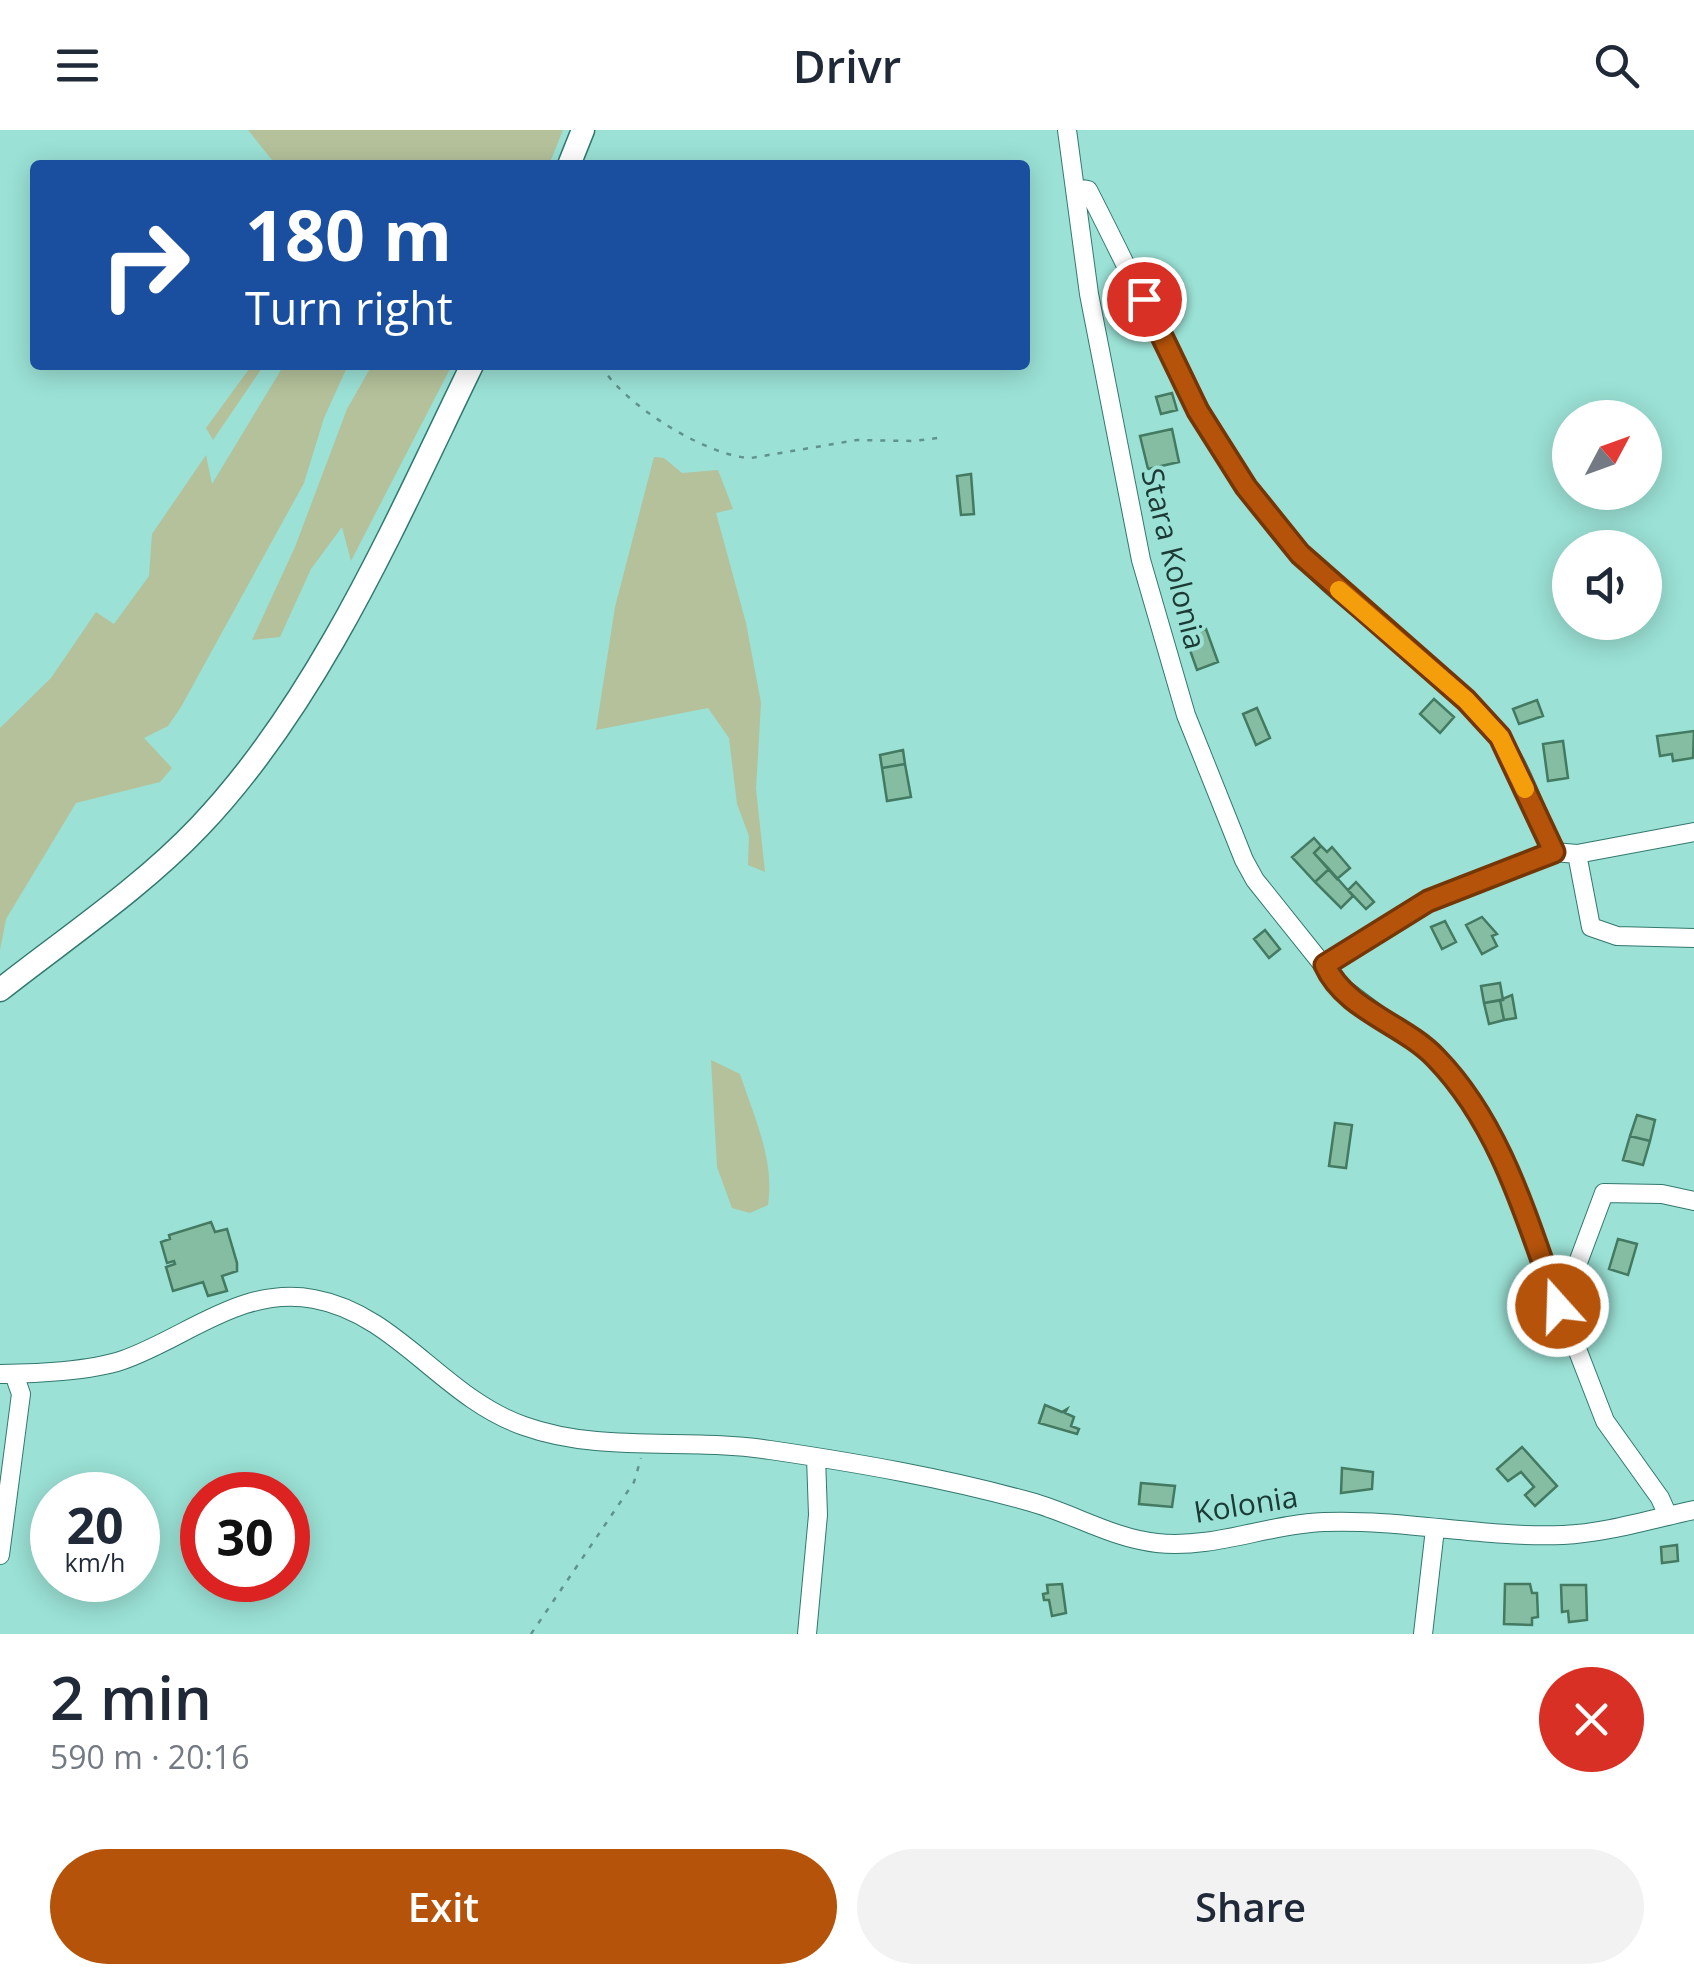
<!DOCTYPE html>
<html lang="en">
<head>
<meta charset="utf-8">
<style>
  :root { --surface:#fff; --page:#f2f2f3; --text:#1f2937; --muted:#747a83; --accent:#b45309 }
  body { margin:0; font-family:"Open Sans",sans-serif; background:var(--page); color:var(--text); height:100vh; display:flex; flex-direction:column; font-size:38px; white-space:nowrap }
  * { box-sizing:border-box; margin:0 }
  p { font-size:32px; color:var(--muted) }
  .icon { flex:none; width:55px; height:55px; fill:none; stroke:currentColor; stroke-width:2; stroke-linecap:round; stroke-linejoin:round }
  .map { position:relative; height:1504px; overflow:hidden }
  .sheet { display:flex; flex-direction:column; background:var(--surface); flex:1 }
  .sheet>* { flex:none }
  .hud { position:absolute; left:30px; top:30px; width:1000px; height:210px; border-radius:10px; box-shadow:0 5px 25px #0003; background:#1a4fa0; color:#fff; overflow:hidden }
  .needle { width:65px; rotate:49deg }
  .tools { position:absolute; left:1552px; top:270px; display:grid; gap:20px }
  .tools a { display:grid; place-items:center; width:110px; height:110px; border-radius:50%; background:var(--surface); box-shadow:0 5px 25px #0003; font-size:50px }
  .speed { position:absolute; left:30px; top:1342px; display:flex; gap:20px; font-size:50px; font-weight:700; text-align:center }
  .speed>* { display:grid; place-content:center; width:130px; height:130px; border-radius:50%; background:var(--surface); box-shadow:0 5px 25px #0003; line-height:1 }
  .speed small { font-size:25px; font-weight:400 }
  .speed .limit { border:15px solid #d22; background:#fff; color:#111 }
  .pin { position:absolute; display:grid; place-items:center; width:85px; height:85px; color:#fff; margin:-42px; border:5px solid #fff; border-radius:50%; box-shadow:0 2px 10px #0007 }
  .me { position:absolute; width:110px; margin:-55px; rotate:340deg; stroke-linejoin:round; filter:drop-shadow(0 0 8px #0008) }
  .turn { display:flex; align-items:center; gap:35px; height:210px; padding:0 50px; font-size:45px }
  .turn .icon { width:130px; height:130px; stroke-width:2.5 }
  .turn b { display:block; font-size:70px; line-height:85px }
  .round { display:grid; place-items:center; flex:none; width:105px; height:105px; border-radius:52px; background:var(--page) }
  .overview { display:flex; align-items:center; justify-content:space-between; height:170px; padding:0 50px }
  h1 { font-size:60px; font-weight:600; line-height:75px }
  .primary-button { display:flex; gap:20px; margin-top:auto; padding:20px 50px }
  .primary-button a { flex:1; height:115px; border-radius:60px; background:var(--accent); color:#fff; font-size:40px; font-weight:600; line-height:115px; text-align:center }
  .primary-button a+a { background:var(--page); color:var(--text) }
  header { display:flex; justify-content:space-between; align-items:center; height:130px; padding:0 50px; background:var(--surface); font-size:45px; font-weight:600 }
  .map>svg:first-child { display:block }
</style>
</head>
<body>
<header><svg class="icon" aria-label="menu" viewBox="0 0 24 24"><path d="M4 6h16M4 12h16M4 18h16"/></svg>Drivr<svg class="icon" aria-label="search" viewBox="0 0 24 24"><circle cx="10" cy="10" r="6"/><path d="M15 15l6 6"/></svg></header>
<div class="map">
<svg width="1694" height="1504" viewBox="0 0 1694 1504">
  <rect width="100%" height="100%" fill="#9be1d5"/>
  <path fill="#b4c19a" d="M 248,0 L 563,0 L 549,35 L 276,35 Z
    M 252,235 L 264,235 L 213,310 L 206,298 Z
    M 284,235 L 348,235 L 324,288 L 304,353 L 181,577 L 168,596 L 144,608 L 172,638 L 160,652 L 76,673 L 6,789 L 0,820 L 0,598 L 51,548 L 96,482 L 114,494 L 149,446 L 152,404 L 206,325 L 212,354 Z
    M 372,235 L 452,235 L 351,431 L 342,397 L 311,439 L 280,507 L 252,510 L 295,417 L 347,279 Z
    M 654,327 L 664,328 L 682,343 L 718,340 L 733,379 L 716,383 L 746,493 L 761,573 L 756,659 L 765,742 L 748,735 L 749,706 L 737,674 L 729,608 L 708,578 L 596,600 L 615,477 Z
    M 711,930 L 740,944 C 754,987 775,1030 768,1075 L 750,1083 L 732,1078 L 717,1037 Z"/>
  <path fill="#85bda2" stroke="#437a61" stroke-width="2.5" d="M 1172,263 L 1177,280 L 1161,284 L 1156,267 Z
    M 1172,299 L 1179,332 L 1148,339 L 1140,306 Z
    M 971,344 L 974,384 L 961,385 L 957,346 Z
    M 1206,499 L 1218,532 L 1197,540 L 1185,506 Z
    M 1434,569 L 1454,587 L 1440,603 L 1420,584 Z
    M 1537,570 L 1543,586 L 1519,594 L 1513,579 Z
    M 1257,578 L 1270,608 L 1256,615 L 1243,584 Z
    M 1694,601 L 1693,628 L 1673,631 L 1672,624 L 1660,626 L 1657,606 Z
    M 1563,611 L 1568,648 L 1548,651 L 1543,614 Z
    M 903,620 L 905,634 L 882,638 L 880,625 Z
    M 905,634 L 911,667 L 887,671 L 882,638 Z
    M 1314,708 L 1321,716 L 1314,723 L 1329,739 L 1315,752 L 1292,727 Z
    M 1321,716 L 1327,722 L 1332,717 L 1350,738 L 1337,749 L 1314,723 Z
    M 1329,739 L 1353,766 L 1341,778 L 1315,752 Z
    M 1356,752 L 1374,772 L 1366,779 L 1348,760 Z
    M 1482,787 L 1497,804 L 1492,806 L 1497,816 L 1482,824 L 1466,795 Z
    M 1445,791 L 1456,812 L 1442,819 L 1431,797 Z
    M 1265,800 L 1280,819 L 1269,828 L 1254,809 Z
    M 1500,853 L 1503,870 L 1484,873 L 1481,856 Z
    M 1512,865 L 1516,888 L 1504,890 L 1500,870 Z
    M 1500,870 L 1504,890 L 1489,894 L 1484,873 Z
    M 1637,985 L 1655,990 L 1650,1011 L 1630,1006 Z
    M 1335,993 L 1352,995 L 1346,1038 L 1329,1036 Z
    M 1630,1006 L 1650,1011 L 1643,1035 L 1623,1030 Z
    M 211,1092 L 215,1102 L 227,1099 L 237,1133 L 237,1141 L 222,1146 L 227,1161 L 208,1166 L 203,1152 L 173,1161 L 166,1137 L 175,1134 L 174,1131 L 167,1133 L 161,1112 L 170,1109 L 169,1105 Z
    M 1618,1109 L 1637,1114 L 1628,1145 L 1609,1139 Z
    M 1045,1275 L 1062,1282 L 1067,1279 L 1065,1283 L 1074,1287 L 1071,1296 L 1079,1299 L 1077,1304 L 1039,1293 Z
    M 1522,1317 L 1557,1356 L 1535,1376 L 1525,1365 L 1534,1357 L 1521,1342 L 1508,1351 L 1497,1339 Z
    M 1342,1338 L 1373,1342 L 1372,1359 L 1341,1363 Z
    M 1141,1353 L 1175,1356 L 1172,1377 L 1139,1374 Z
    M 1677,1415 L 1678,1431 L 1662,1433 L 1661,1417 Z
    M 1062,1454 L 1066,1483 L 1052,1486 L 1049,1470 L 1044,1470 L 1043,1464 L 1048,1463 L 1047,1455 Z
    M 1505,1454 L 1530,1454 L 1532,1463 L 1537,1463 L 1538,1487 L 1532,1488 L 1532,1495 L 1504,1494 Z
    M 1561,1455 L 1586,1455 L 1587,1490 L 1569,1492 L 1568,1481 L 1562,1482 Z"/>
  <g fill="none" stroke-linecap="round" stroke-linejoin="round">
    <g stroke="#32786e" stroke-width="20">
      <path id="minor" d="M 1067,0 L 1089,164 L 1141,430 L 1186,585 L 1244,730 L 1255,750 L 1339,855 L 1436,928 L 1474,977 L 1503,1028 L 1605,1291 L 1660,1368 L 1668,1386
        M 1077,58 L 1088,60 C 1152,184 1205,314 1297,421 C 1356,489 1445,533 1499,606 C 1523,639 1537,685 1554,722
        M 1577,724 L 1591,797 L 1617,806 L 1694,808
        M 1325,835 L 1428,771 L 1554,722 L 1577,724 L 1694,702
        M 1558,1176 L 1567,1162 L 1604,1063 L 1662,1064 L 1694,1071
        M 0,1244 C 34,1244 91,1241 123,1230 C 186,1208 242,1155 314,1169 C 397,1184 443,1268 524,1296 C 602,1324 689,1307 770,1320 C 858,1333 945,1348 1031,1372 C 1074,1384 1112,1408 1157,1413 C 1215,1419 1268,1394 1324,1392 C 1404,1389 1483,1408 1563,1405 C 1607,1403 1651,1389 1694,1380
        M 0,1425 L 21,1264 L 14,1244
        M 807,1504 L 818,1385 L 816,1327
        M 1423,1504 L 1435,1399"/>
    </g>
    <g stroke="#32786e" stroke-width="25">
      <path id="major" d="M 569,35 L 583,0
        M 0,860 C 66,808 141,758 199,697 C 320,570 396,391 472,235"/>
    </g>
    <path stroke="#60938b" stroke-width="2.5" stroke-dasharray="5 8" stroke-linecap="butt" d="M 601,235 C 622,274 708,327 751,328 L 857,310 L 914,311 L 945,307
      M 531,1504 L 634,1352 L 641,1328"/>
    <use href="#minor" stroke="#fff" stroke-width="18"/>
    <use href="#major" stroke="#fff" stroke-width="22"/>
  </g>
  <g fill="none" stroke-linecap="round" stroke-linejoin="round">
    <g stroke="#753606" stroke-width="25">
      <path id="route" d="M 1144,169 L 1198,281 L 1246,357 L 1300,424 L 1466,570 L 1500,607 L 1554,722 L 1428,771 L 1325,835 C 1345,880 1404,894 1436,928 C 1501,995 1527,1090 1558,1176"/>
    </g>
    <use href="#route" stroke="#b45309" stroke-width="18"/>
    <path stroke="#f59e0b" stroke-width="18" d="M 1339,460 L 1466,570 L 1500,607 L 1525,659"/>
  </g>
  <g text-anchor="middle" stroke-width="8" stroke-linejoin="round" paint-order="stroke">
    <g font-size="30" fill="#1c3935" stroke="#9be1d5">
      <text transform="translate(1173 429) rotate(76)" y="10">Stara Kolonia</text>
      <text transform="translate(1246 1375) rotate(-9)" y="10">Kolonia</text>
    </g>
  </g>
</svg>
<div class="tools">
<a><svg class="needle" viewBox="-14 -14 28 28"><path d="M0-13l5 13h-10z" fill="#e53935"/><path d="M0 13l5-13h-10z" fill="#747a83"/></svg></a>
<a><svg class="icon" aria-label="sound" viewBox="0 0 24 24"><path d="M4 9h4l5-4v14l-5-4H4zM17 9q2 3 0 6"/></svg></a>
</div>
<div class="speed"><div>20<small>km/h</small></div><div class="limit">30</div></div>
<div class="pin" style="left:1144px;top:169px;background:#d93025"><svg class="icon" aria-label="arrive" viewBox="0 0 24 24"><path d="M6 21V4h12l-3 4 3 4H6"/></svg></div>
<svg class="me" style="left:1558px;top:1176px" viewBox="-20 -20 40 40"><circle r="17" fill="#b45309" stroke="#fff" stroke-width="3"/><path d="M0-11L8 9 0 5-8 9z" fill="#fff"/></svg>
<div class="hud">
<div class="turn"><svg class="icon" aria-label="right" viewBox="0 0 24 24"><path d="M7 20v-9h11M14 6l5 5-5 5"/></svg><div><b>180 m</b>Turn right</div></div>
</div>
</div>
<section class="sheet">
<div class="overview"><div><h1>2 min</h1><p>590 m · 20:16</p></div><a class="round" style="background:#d93025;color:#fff"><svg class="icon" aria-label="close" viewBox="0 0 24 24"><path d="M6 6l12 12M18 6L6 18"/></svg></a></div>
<div class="primary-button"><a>Exit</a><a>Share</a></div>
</section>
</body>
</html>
